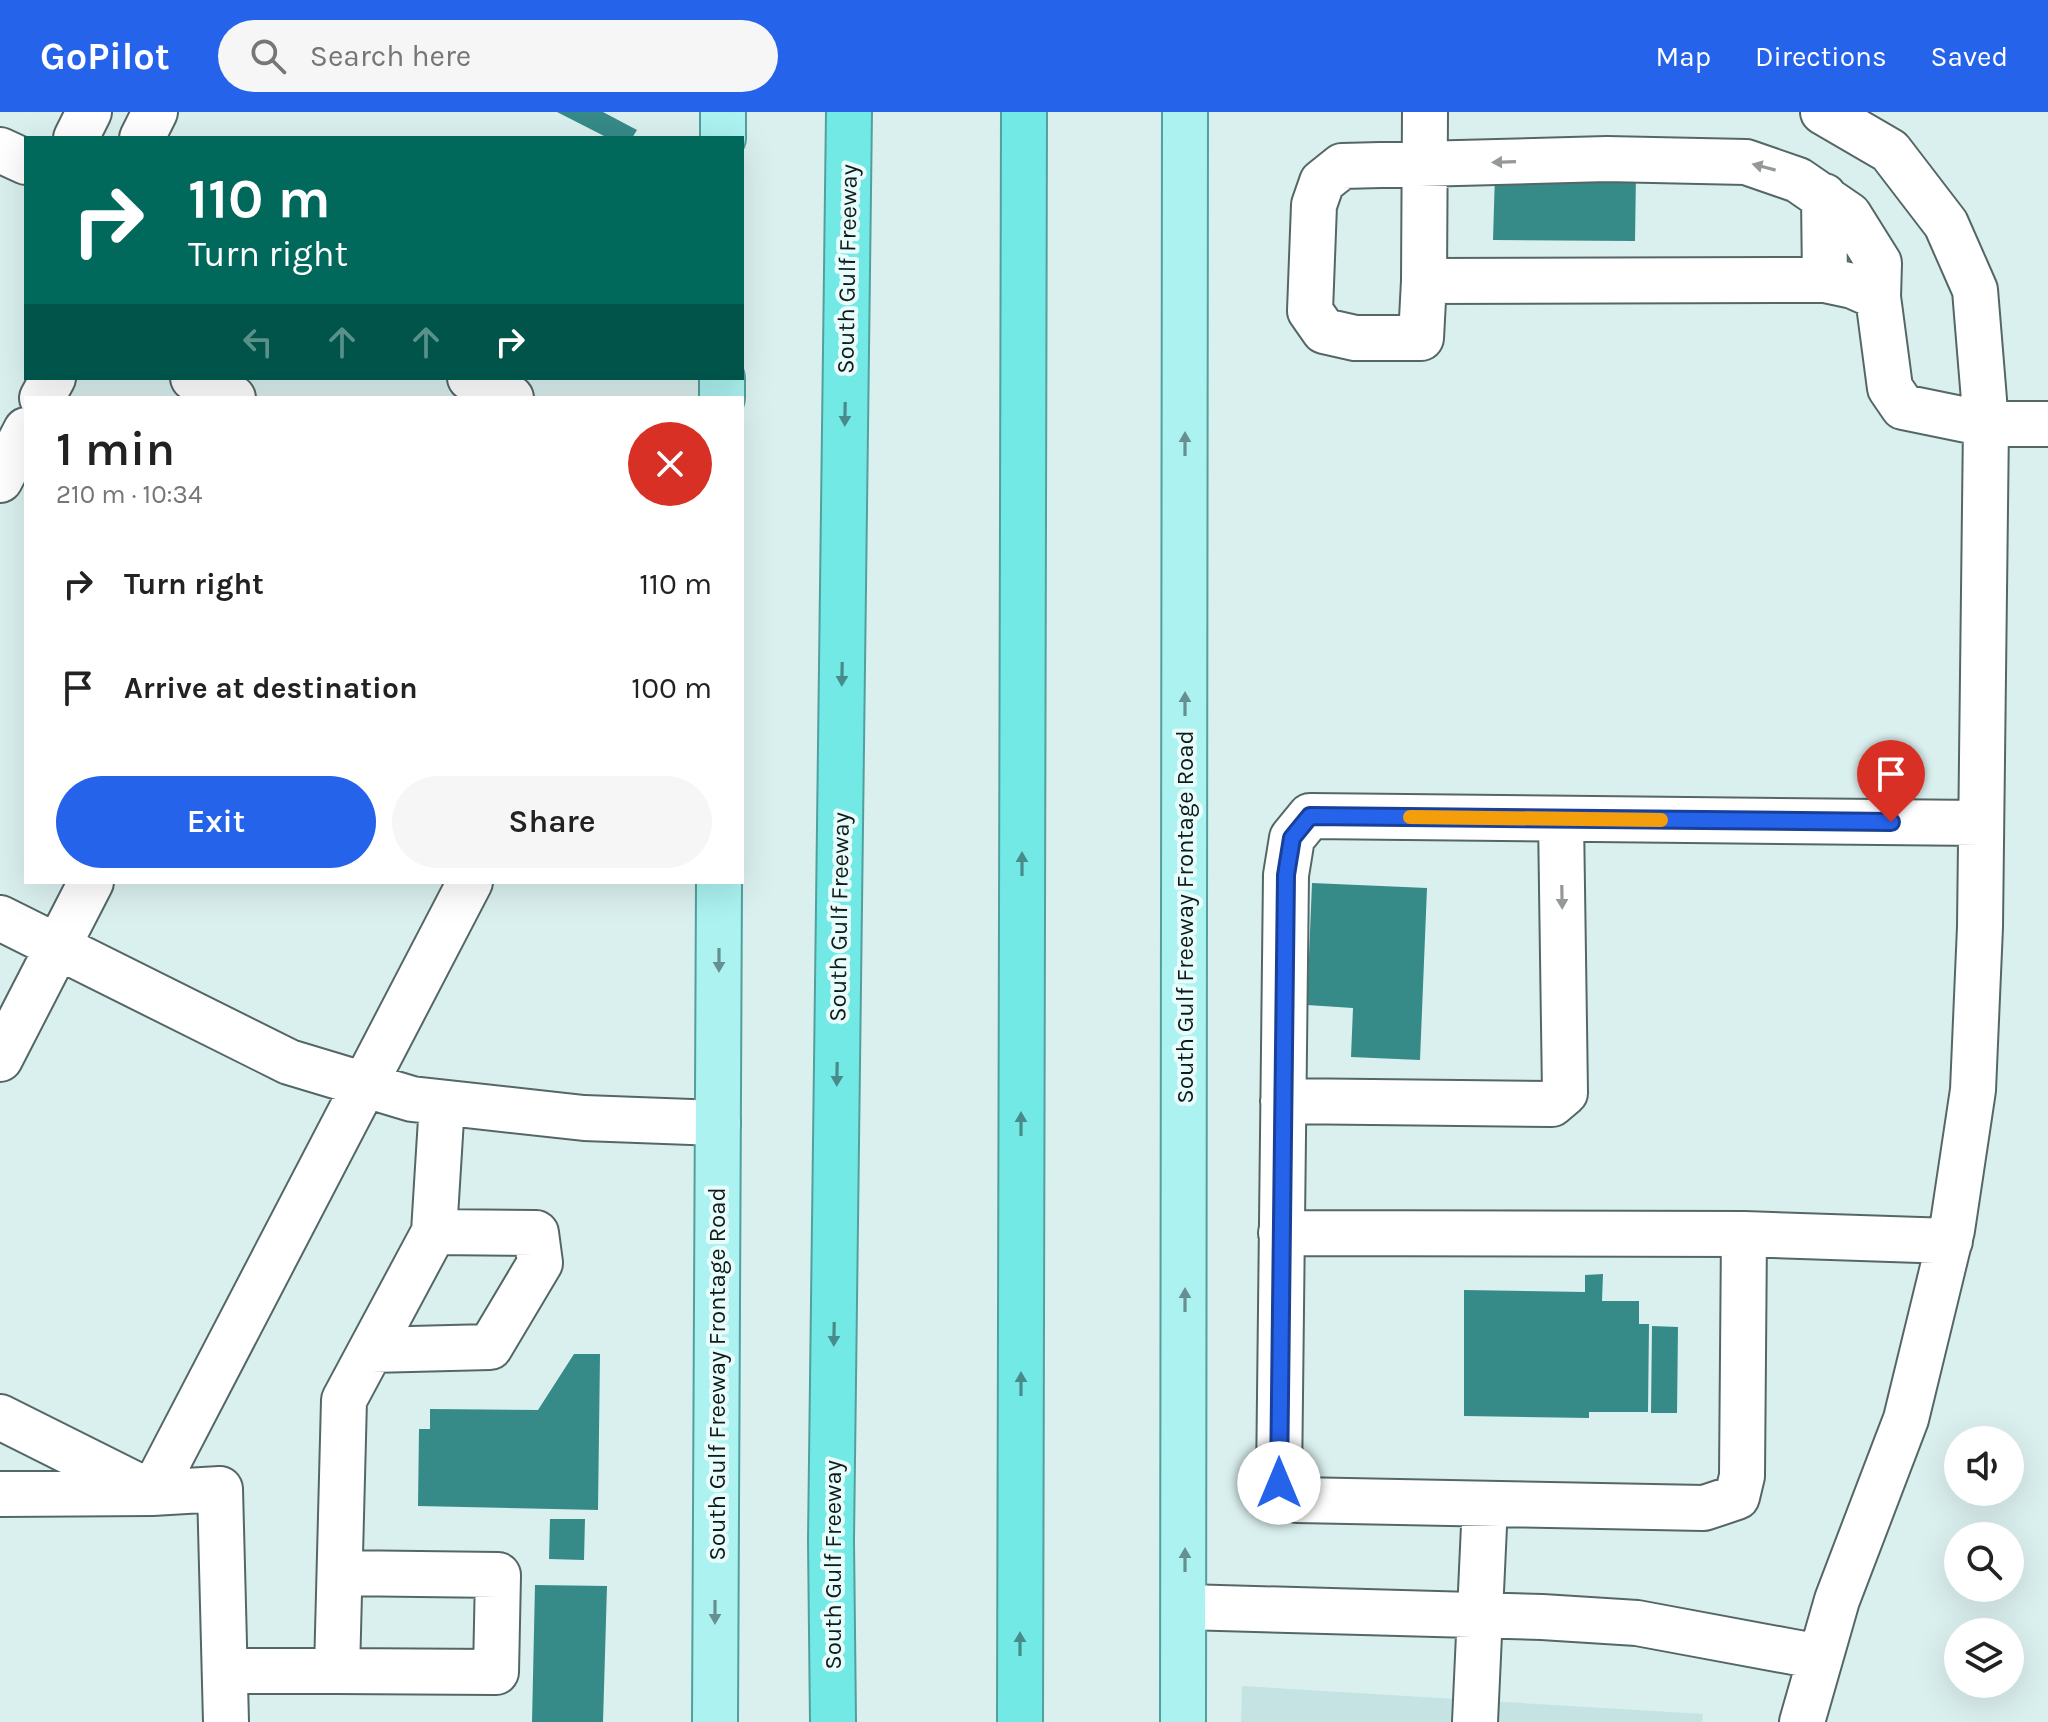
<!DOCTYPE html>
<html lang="en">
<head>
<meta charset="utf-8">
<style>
  :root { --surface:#fff; --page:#f6f6f6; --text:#222; --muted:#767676; --accent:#2563eb }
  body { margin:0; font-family:Karla,sans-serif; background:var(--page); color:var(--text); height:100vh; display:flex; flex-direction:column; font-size:30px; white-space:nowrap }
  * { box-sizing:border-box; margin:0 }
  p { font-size:26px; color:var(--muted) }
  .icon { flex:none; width:44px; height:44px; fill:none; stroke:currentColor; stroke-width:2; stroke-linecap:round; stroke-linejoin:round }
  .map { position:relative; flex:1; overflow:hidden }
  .drawer { position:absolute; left:24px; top:284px; width:720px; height:488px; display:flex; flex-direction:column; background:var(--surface); border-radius:0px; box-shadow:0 8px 32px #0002 }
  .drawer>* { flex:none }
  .hud { position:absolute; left:24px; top:24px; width:720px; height:244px; border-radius:0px; box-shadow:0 8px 32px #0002; background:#00695c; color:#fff; overflow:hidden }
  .buttons { position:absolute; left:1944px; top:1314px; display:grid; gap:16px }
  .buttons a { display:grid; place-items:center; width:80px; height:80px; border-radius:50%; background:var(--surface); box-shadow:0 8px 32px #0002; font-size:40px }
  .pin { position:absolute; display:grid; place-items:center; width:68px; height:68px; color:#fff; margin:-82px -34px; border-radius:50% 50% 50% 0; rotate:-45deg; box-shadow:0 0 8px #0007 }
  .pin .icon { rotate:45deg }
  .me { position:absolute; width:88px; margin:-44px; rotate:0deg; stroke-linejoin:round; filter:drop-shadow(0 0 6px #0008) }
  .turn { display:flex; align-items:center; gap:28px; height:168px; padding:0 32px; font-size:36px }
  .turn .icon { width:104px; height:104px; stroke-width:2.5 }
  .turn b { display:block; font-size:56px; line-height:68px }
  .lanes { display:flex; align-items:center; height:76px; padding:0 32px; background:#0003; justify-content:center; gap:40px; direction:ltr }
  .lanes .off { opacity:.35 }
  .round { display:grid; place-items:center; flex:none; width:84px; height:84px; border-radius:42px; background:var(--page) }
  .summary { display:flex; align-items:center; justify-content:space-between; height:136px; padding:0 32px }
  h1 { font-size:48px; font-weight:600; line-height:60px }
  .primary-button { display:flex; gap:16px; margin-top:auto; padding:16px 32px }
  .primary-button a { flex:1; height:92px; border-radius:48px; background:var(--accent); color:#fff; font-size:32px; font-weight:600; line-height:92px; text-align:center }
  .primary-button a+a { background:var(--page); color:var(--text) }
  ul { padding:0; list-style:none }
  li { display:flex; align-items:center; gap:24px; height:104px; padding:0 32px }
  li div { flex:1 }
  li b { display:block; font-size:30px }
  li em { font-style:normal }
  header { display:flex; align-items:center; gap:48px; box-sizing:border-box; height:112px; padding:0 40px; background:var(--accent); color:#fff }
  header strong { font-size:38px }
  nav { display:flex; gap:44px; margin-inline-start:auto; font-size:28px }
  .search { width:560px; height:72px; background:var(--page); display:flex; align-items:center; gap:20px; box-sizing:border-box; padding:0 28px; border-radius:44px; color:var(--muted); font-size:30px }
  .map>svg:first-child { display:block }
</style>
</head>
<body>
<header>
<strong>GoPilot</strong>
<div class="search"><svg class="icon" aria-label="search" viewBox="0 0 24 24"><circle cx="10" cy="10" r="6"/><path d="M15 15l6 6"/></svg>Search here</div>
<nav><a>Map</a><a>Directions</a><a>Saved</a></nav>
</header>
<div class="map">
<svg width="2048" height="1610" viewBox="0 0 2048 1610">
  <rect width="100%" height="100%" fill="#daf0ef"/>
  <path fill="#c4e3e2" d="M 1242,1574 L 1703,1602 L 1702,1610 L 1241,1610 Z"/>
  <path fill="#368a88" d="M 557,0 L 603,0 L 637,18 L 632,26 L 608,26 Z
    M 1636,60 L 1635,129 L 1493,128 L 1495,61 Z
    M 1312,771 L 1427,776 L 1420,948 L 1351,945 L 1353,896 L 1307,893 Z
    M 1603,1162 L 1602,1189 L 1639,1189 L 1639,1212 L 1649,1212 L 1648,1300 L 1589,1300 L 1589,1306 L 1464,1304 L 1464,1178 L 1585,1180 L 1585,1163 Z
    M 1652,1214 L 1678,1215 L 1677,1301 L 1651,1301 Z
    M 574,1242 L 600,1242 L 598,1398 L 418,1394 L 419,1317 L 430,1317 L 430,1297 L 538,1298 Z
    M 550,1407 L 585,1407 L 584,1448 L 549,1447 Z
    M 535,1473 L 607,1474 L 603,1610 L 532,1610 Z"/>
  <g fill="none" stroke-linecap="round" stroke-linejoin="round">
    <g stroke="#546766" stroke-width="48">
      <path id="minor" d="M 1425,0 L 1424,169 L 1825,168 L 1853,174 L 1878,185 L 1890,276 L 1903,295 L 1986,312 L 2048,312
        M 76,26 L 89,0
        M 142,26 L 155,0
        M 0,38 L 26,50
        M 1824,84 L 1825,168
        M 1424,169 L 1421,226 L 1355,226 L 1324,219 L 1310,199 L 1314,93 L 1322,70 L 1342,54 L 1607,47 L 1746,50 L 1798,68 L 1849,103 L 1879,151 L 1878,185
        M 193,266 L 233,286
        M 470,266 L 511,286
        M 42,286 L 53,266
        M 0,368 L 26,318
        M 0,806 L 289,950 L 412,987 L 584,1006 L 718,1011
        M 0,947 L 91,770
        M 1283,989 L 1552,992 L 1565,981 L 1561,707
        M 1281,1121 L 1744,1122 L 1742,1364 L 1737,1385 L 1704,1396 L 1297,1388 L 1279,1371 L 1286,763 L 1292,726 L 1310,704 L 1981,711
        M 1744,1122 L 1950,1129
        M 371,1238 L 490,1235 L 540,1151 L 536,1121 L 434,1120
        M 0,1305 L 152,1381 L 220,1377 L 226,1610
        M 0,1382 L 152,1381 L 470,770
        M 1185,1495 L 1542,1505 L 1637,1511 L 1820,1545
        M 225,1559 L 337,1559 L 344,1288 L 434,1120 L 442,991
        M 337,1559 L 496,1560 L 498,1463 L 340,1461
        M 1475,1610 L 1485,1392
        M 1802,1610 L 1837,1488 L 1906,1307 L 1952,1118 L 1973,978 L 1980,815 L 1986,312 L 1975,178 L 1946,112 L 1890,39 L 1823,0"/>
    </g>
    <g stroke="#51a09e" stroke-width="48">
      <path id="major" d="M 723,26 L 723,0
        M 722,286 L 722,266
        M 715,1610 L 719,770
        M 1183,1610 L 1185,0"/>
    </g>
    <g stroke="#51a09e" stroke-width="48">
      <path id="highway" d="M 833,1610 L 831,1428 L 849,0
        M 1020,1610 L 1024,0"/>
    </g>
    <use href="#minor" stroke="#fff" stroke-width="44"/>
    <use href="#major" stroke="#abf2f0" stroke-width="44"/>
    <use href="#highway" stroke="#73e9e6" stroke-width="44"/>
  </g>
  <defs><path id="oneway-solid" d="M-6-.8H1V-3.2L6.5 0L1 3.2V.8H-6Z" transform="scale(2)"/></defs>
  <g fill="#949898">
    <use href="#oneway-solid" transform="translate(1504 50) rotate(178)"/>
    <use href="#oneway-solid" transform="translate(1764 55) rotate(-165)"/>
    <use href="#oneway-solid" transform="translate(1562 785) rotate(89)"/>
  </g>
  <g fill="#478b8a">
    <use href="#oneway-solid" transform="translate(845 302) rotate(91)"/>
    <use href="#oneway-solid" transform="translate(842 562) rotate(91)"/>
    <use href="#oneway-solid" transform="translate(1022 752) rotate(-90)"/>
    <use href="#oneway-solid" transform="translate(837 962) rotate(91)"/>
    <use href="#oneway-solid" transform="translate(1021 1012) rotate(-90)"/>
    <use href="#oneway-solid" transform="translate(834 1222) rotate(91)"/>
    <use href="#oneway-solid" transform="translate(1021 1272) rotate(-90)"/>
    <use href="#oneway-solid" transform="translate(1020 1532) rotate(-90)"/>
  </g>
  <g fill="#66908f">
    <use href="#oneway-solid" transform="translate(1185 332) rotate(-90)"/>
    <use href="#oneway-solid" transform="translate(1185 592) rotate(-90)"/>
    <use href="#oneway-solid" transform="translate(719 848) rotate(90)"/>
    <use href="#oneway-solid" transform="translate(1185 1188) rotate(-90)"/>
    <use href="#oneway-solid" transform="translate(1185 1448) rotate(-90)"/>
    <use href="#oneway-solid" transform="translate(715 1500) rotate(90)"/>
  </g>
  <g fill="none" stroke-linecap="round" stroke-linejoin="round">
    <g stroke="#184099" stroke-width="20">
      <path id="route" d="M 1279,1371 L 1286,763 L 1292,726 L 1310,704 L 1891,710"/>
    </g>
    <use href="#route" stroke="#2563eb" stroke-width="14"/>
    <path stroke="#f59e0b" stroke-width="14" d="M 1410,705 L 1661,708"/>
  </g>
  <g text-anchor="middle" stroke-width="8" stroke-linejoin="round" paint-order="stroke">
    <g font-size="24" fill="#111919" stroke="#e7fdfc">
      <text transform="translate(847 157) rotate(-89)" y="8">South Gulf Freeway</text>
      <text transform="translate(839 805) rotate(-89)" y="8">South Gulf Freeway</text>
      <text transform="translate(1185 805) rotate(-90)" y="8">South Gulf Freeway Frontage Road</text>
      <text transform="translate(717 1262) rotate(-90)" y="8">South Gulf Freeway Frontage Road</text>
      <text transform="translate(833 1453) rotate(-90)" y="8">South Gulf Freeway</text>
    </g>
  </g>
</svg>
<div class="buttons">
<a><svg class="icon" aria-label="sound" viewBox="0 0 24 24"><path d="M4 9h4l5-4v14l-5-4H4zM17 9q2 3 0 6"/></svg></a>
<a><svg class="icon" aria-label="search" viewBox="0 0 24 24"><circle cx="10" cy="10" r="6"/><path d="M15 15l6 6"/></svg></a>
<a><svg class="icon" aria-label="layers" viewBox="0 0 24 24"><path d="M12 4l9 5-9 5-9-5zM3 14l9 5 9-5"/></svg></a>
</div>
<div class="pin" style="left:1891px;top:710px;background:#d93025"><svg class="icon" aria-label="arrive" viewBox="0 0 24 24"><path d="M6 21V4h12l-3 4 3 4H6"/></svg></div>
<svg class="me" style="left:1279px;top:1371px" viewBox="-20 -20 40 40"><circle r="19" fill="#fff"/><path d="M0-13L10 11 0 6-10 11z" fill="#2563eb"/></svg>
<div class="hud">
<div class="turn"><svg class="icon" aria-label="right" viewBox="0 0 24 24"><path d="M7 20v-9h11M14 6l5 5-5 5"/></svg><div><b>110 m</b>Turn right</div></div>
<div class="lanes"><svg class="icon off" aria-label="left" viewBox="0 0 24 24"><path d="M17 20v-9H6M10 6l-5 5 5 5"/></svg><svg class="icon off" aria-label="ahead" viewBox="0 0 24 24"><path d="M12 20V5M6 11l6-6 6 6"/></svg><svg class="icon off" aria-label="ahead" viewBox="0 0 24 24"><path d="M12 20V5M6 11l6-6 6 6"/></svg><svg class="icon" aria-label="right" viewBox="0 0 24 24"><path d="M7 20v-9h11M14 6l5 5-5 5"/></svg></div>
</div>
<section class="drawer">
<div class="summary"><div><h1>1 min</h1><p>210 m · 10:34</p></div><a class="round" style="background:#d93025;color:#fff"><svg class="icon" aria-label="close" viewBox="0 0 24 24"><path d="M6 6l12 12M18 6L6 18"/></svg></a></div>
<ul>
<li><svg class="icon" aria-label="right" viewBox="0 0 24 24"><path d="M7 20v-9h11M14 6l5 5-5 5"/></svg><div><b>Turn right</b></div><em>110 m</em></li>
<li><svg class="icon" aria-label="arrive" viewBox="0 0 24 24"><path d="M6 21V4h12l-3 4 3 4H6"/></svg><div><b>Arrive at destination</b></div><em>100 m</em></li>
</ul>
<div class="primary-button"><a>Exit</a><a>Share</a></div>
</section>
</div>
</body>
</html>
